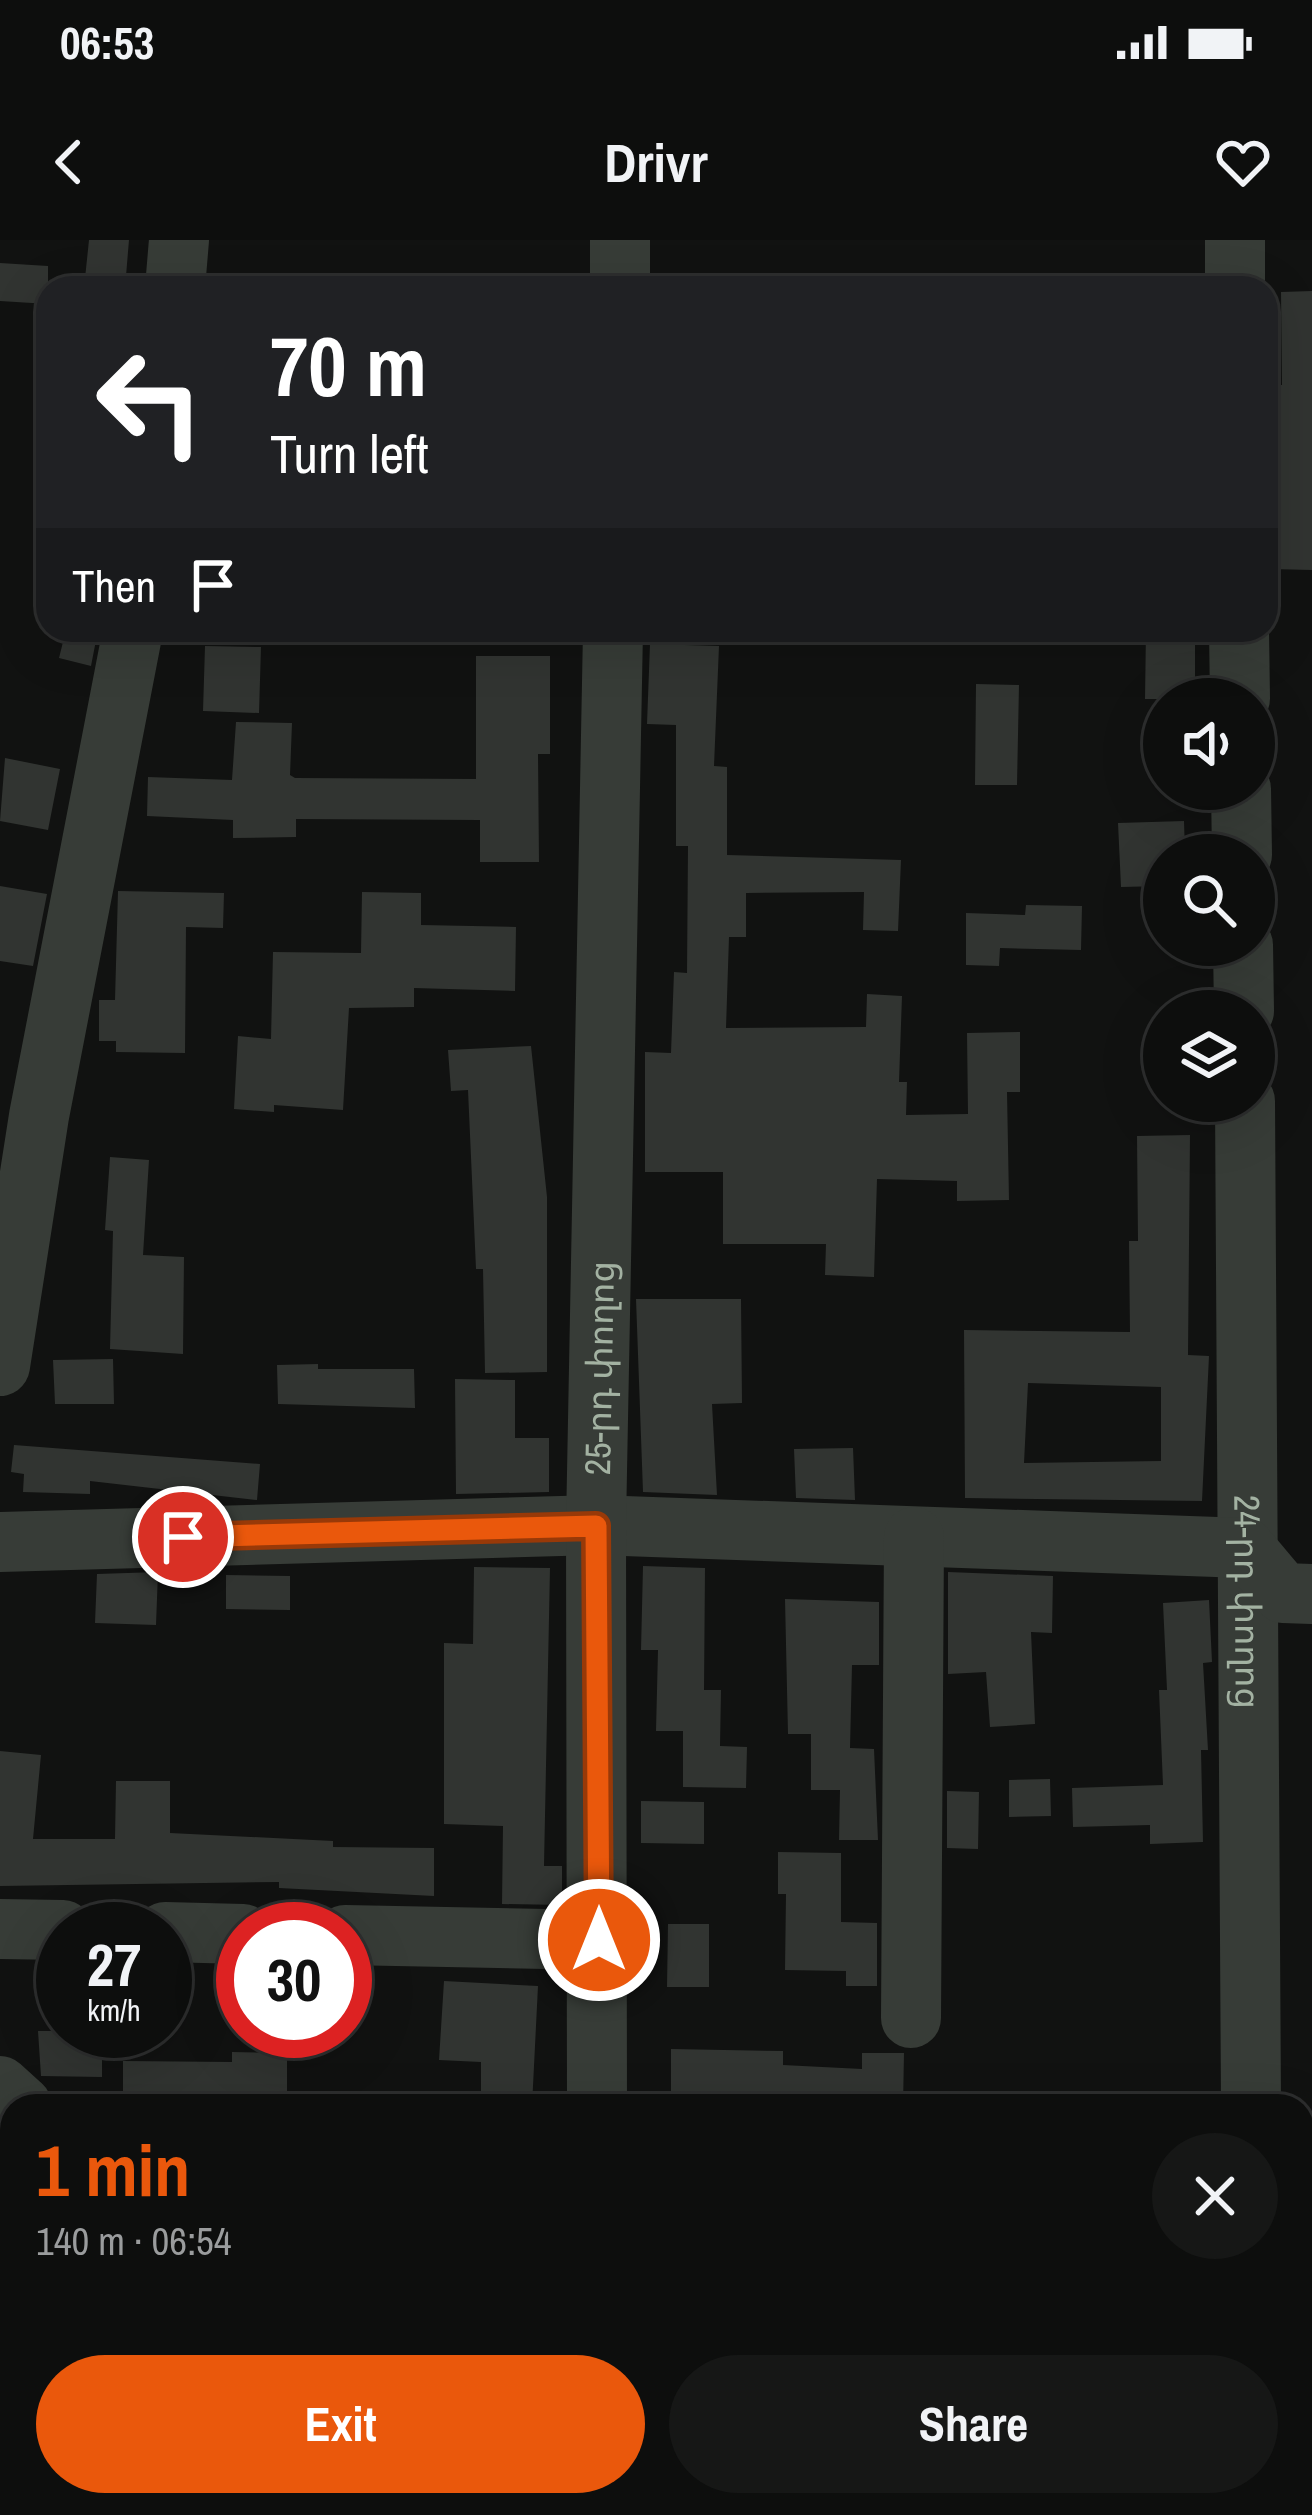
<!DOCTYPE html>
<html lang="en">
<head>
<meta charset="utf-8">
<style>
  :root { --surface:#0d0e0d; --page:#161716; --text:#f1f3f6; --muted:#9a9c9d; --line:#2d2e2e; --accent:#ea580c }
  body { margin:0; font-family:"Archivo Narrow","Noto Sans Armenian",sans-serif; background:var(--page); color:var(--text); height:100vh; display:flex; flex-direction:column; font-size:45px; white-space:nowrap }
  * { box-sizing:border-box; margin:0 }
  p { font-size:39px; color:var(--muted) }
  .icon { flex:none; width:66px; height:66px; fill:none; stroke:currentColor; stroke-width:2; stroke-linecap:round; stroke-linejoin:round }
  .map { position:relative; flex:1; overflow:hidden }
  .sheet { position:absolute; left:0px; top:1854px; width:1314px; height:423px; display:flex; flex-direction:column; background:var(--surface); border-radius:36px 36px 0 0; box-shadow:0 12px 48px #0002,0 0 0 3px var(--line) }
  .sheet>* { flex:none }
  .guide { position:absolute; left:36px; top:36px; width:1242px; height:366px; border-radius:36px; box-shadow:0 12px 48px #0002,0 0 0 3px var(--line); background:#202124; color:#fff; overflow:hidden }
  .controls { position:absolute; left:1143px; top:438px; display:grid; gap:24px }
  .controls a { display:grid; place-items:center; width:132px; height:132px; border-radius:50%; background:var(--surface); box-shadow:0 12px 48px #0002,0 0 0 3px var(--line); font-size:60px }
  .speed { position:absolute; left:36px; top:1662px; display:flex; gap:24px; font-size:60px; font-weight:700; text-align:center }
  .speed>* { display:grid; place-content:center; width:156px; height:156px; border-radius:50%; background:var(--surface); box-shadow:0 12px 48px #0002,0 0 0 3px var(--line); line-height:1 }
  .speed small { font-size:30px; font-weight:400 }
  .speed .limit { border:18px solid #d22; background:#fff; color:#111 }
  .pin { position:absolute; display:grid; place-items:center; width:102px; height:102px; color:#fff; margin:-51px; border:6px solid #fff; border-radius:50%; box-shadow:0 3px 12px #0007 }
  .me { position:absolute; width:132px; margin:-66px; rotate:0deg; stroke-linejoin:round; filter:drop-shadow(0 0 9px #0008) }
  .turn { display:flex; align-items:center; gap:42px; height:252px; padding:0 36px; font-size:54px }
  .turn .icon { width:156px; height:156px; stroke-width:2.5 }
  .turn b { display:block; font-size:84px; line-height:102px }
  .then { display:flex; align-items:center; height:114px; padding:0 36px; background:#0003; gap:24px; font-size:45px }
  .round { display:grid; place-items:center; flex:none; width:126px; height:126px; border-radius:63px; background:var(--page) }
  .headline { display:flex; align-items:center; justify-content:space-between; height:204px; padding:0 36px }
  h1 { font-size:72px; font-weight:700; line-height:90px; color:var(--accent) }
  .action { display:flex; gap:24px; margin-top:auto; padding:24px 36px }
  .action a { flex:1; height:138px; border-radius:72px; background:var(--accent); color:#fff; font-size:48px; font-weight:700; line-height:138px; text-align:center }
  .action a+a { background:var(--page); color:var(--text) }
  .status { display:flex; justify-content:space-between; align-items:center; height:84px; padding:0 60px; background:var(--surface); direction:ltr }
  .status svg { height:33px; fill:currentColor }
  header { display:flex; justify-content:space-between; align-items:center; height:156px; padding:0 36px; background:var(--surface); font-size:54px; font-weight:700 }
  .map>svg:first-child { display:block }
</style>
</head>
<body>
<div class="status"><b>06:53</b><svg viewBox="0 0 49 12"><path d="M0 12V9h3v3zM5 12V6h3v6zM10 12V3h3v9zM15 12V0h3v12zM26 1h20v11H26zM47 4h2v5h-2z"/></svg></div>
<header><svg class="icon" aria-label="back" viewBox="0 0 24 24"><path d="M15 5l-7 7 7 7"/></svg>Drivr<svg class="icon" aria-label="heart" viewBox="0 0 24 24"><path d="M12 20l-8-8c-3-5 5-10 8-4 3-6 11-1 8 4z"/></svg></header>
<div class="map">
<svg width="1312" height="2275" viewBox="0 0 1312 2275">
  <rect width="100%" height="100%" fill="#111211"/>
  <path fill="#313431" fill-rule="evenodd" d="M 89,0 L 129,0 L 125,48 L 84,48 Z
    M 0,23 L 48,26 L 48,64 L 0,61 Z
    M 1312,51 L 1312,330 L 1266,329 L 1271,145 L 1282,145 L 1281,52 Z
    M 66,390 L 98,390 L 91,426 L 59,418 Z
    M 1146,390 L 1195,390 L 1195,459 L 1145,459 Z
    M 650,404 L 719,406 L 714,526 L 727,527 L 727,615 L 901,620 L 898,691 L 863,690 L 864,652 L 746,653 L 746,697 L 729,697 L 726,788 L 866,787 L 867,754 L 902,756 L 899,842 L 907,842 L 906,875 L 968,874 L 967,793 L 1020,792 L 1020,852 L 1007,852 L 1009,960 L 957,961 L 957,941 L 877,939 L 874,1037 L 825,1035 L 826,1004 L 723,1004 L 723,932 L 645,932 L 645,812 L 671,813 L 674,732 L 687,733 L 688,606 L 676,606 L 676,485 L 647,484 Z
    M 205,406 L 261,407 L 259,473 L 203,471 Z
    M 476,416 L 550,416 L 550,514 L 538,514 L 539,622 L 480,622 L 480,580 L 296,579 L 296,597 L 233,598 L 233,580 L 147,576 L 148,537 L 232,540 L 236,482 L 292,483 L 290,535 L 295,538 L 476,539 Z
    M 976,444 L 1019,445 L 1017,545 L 975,545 Z
    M 5,518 L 60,529 L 48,590 L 0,581 Z
    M 1184,581 L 1185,615 L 1164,615 L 1164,646 L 1121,647 L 1118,583 Z
    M 0,646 L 47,654 L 33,726 L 0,721 Z
    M 118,651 L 224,653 L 223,688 L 186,687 L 185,813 L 116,812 L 116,801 L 99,801 L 99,760 L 115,760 Z
    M 362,652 L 421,653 L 421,685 L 516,687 L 515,751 L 414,748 L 414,767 L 349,768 L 343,870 L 274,865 L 274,872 L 234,869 L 238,796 L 271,799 L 273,712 L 361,713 Z
    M 1026,665 L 1082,666 L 1081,710 L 1000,708 L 999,726 L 966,725 L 966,673 L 1025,675 Z
    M 531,806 L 547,957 L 547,1132 L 485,1133 L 483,1029 L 476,1029 L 468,850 L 451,851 L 448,810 Z
    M 1190,895 L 1188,1115 L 1209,1116 L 1202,1261 L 965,1258 L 964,1090 L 1130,1092 L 1129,1001 L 1138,1001 L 1137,896 ZM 1028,1143 L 1161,1147 L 1161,1221 L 1024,1223 Z
    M 110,917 L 149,920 L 143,1015 L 184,1017 L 183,1114 L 110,1109 L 113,991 L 105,990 Z
    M 636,1059 L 741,1059 L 742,1163 L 712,1164 L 717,1255 L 643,1252 Z
    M 113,1119 L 114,1164 L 55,1164 L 53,1120 Z
    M 318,1124 L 318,1129 L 414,1129 L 415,1168 L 278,1164 L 277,1125 Z
    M 455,1139 L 515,1140 L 515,1198 L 549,1198 L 549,1252 L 456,1254 Z
    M 14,1205 L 260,1224 L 257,1260 L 90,1241 L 90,1254 L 23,1252 L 24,1234 L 11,1232 Z
    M 853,1208 L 855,1260 L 796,1258 L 794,1209 Z
    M 643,1326 L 705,1328 L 704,1450 L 721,1450 L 720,1506 L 747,1507 L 746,1548 L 683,1547 L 683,1491 L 656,1491 L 658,1410 L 641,1410 Z
    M 474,1327 L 550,1328 L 544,1626 L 562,1626 L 562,1665 L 502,1664 L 503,1586 L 444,1584 L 444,1403 L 473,1404 Z
    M 158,1332 L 156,1385 L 95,1383 L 97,1334 Z
    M 948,1332 L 1053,1336 L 1052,1393 L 1031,1392 L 1035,1484 L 990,1487 L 986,1432 L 948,1434 Z
    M 226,1335 L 290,1336 L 290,1370 L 226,1369 Z
    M 785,1359 L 879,1362 L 879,1425 L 852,1425 L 850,1508 L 874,1509 L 878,1600 L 839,1600 L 840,1550 L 811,1550 L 811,1494 L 788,1494 Z
    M 1209,1360 L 1212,1422 L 1203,1423 L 1208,1510 L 1201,1510 L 1203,1602 L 1150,1604 L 1150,1585 L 1073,1587 L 1072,1548 L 1163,1545 L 1159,1450 L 1167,1450 L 1163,1363 Z
    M 0,1511 L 41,1515 L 33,1599 L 115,1599 L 116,1541 L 170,1541 L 170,1593 L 333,1601 L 333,1607 L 434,1608 L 434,1656 L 279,1648 L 279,1642 L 0,1646 Z
    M 1050,1539 L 1051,1576 L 1009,1577 L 1009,1540 Z
    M 947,1551 L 979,1552 L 978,1609 L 947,1608 Z
    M 641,1561 L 704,1562 L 704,1604 L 641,1603 Z
    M 778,1612 L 841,1613 L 841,1682 L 877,1683 L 877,1746 L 846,1746 L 846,1731 L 785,1730 L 786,1654 L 778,1654 Z
    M 668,1684 L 709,1684 L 709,1747 L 667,1747 Z
    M 444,1741 L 538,1746 L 532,1866 L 481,1866 L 481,1822 L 439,1820 Z
    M 38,1791 L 102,1791 L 102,1837 L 41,1836 Z
    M 671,1809 L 783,1811 L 783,1825 L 862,1829 L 862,1813 L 904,1813 L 903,1866 L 671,1866 Z
    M 232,1812 L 287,1813 L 287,1861 L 123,1866 L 123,1821 L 232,1822 Z"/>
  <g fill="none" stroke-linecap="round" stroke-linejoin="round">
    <g stroke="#373c37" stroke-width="60">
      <path d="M 1235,0 L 1235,48"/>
      <path d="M 175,48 L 179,0"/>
      <path d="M 620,48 L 620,0"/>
      <path d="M 1239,390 L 1240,459"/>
      <path d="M 1241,549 L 1242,615"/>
      <path d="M 1243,705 L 1244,771"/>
      <path id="s1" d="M 1245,861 L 1251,1866"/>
      <path d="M 0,1126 L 39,876 L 133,390"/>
      <path d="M 0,1302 L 596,1285 L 1245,1308 L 1283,1353 L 1312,1354"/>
      <path d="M 0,1689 L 63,1690"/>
      <path d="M 165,1692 L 243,1694"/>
      <path d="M 345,1695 L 599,1700"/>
      <path d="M 911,1778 L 914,1297"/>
      <path d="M 0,1846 L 22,1866"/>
      <path id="s2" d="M 597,1866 L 596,1285 L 613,390"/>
      <path d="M 1302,2051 L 1312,2052"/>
    </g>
  </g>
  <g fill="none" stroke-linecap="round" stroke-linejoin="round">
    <g stroke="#983908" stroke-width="30">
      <path id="route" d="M 183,1297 L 596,1286 L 599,1700"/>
    </g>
    <use href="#route" stroke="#ea580c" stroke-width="21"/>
  </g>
  <g text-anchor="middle" stroke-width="9" stroke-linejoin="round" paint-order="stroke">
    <g font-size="36" fill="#a3b2a2" stroke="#0c0d0c">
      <text dy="13" stroke="none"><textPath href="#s2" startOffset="738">25-րդ փողոց</textPath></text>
      <text dy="13" stroke="none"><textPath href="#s1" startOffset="501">24-րդ փողոց</textPath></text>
    </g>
  </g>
</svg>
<div class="controls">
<a><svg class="icon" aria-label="sound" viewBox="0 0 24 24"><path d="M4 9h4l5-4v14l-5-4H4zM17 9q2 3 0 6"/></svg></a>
<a><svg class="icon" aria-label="search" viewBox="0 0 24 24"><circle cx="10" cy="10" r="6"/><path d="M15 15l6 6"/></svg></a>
<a><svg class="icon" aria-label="layers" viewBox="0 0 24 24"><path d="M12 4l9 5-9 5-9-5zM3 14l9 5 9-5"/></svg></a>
</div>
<div class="speed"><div>27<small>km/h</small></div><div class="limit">30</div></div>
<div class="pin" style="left:183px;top:1297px;background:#d93025"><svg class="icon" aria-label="arrive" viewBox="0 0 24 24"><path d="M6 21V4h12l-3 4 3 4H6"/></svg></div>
<svg class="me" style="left:599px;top:1700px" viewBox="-20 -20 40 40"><circle r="17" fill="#ea580c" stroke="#fff" stroke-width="3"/><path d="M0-11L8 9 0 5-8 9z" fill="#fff"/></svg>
<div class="guide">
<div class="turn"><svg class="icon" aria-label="left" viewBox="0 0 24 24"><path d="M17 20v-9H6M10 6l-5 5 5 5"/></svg><div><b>70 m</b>Turn left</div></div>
<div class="then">Then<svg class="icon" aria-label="arrive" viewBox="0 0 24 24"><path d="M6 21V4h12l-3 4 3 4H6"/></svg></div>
</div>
<section class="sheet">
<div class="headline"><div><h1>1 min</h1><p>140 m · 06:54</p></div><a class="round"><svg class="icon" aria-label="close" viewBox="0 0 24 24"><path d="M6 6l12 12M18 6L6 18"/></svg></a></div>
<div class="action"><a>Exit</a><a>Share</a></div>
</section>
</div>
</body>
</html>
